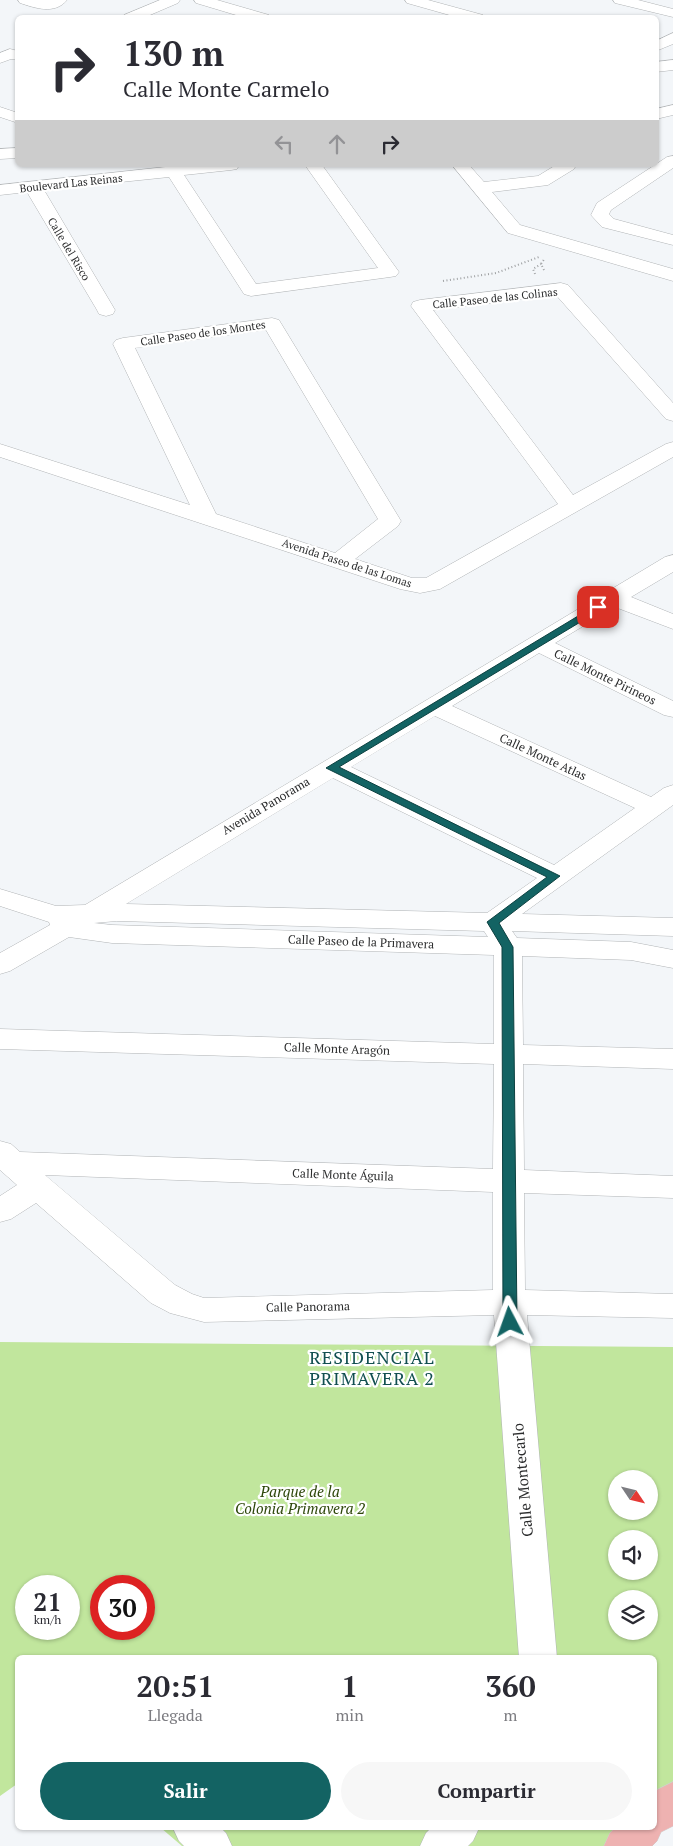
<!DOCTYPE html>
<html lang="es">
<head>
<meta charset="utf-8">
<style>
  :root { --surface:#fff; --page:#f7f7f7; --text:#2b2b33; --muted:#7c7c81; --accent:#136363 }
  body { margin:0; font-family:"PT Serif",serif; background:var(--page); color:var(--text); height:100vh; display:flex; flex-direction:column; font-size:19px; white-space:nowrap }
  * { box-sizing:border-box; margin:0 }
  p { font-size:16px; color:var(--muted) }
  .icon { flex:none; width:28px; height:28px; fill:none; stroke:currentColor; stroke-width:2; stroke-linecap:round; stroke-linejoin:round }
  .map { position:relative; flex:1; overflow:hidden }
  .side { position:absolute; left:15px; top:1655px; width:642px; height:175px; display:flex; flex-direction:column; background:var(--surface); border-radius:8px; box-shadow:0 1px 4px #0004 }
  .side>* { flex:none }
  .top-card { position:absolute; left:15px; top:15px; width:644px; height:152px; border-radius:8px; box-shadow:0 1px 4px #0004; background:#fff; color:var(--text); overflow:hidden }
  .needle { width:32px; rotate:125deg }
  .buttons { position:absolute; left:608px; top:1470px; display:grid; gap:10px }
  .buttons a { display:grid; place-items:center; width:50px; height:50px; border-radius:50%; background:var(--surface); box-shadow:0 1px 4px #0004; font-size:25px }
  .speed { position:absolute; left:15px; top:1575px; display:flex; gap:10px; font-size:25px; font-weight:700; text-align:center }
  .speed>* { display:grid; place-content:center; width:65px; height:65px; border-radius:50%; background:var(--surface); box-shadow:0 1px 4px #0004; line-height:1 }
  .speed small { font-size:12px; font-weight:400 }
  .speed .limit { border:8px solid #d22; background:#fff; color:#111 }
  .pin { position:absolute; display:grid; place-items:center; width:42px; height:42px; color:#fff; margin:-21px; border-radius:10px; box-shadow:0 2px 8px #0006 }
  .me { position:absolute; width:55px; margin:-28px; rotate:356deg; stroke-linejoin:round; filter:drop-shadow(0 0 4px #0008) }
  .turn { display:flex; align-items:center; gap:18px; height:105px; padding:0 25px; font-size:22px }
  .turn .icon { width:65px; height:65px; stroke-width:2.5 }
  .turn b { display:block; font-size:35px; line-height:42px }
  .lanes { display:flex; align-items:center; height:48px; padding:0 25px; background:#0003; justify-content:center; gap:25px; direction:ltr }
  .lanes .off { opacity:.35 }
  .eta { display:flex; justify-content:space-evenly; align-items:center; height:85px; text-align:center }
  .eta b { font-size:30px; font-weight:800; line-height:35px }
  .cta { display:flex; gap:10px; margin-top:auto; padding:10px 25px }
  .cta a { flex:1; height:58px; border-radius:30px; background:var(--accent); color:#fff; font-size:20px; font-weight:800; line-height:58px; text-align:center }
  .cta a+a { background:var(--page); color:var(--text) }
  .map>svg:first-child { display:block }
</style>
</head>
<body>
<div class="map">
<svg width="673" height="1846" viewBox="0 0 673 1846">
  <rect width="100%" height="100%" fill="#f3f6f9"/>
  <path fill="#c1e69d" fill-rule="evenodd" d="M 0,1342 L 673,1347 L 673,1794 L 655,1811 L 655,1658 L 18,1658 L 17,1784 L 0,1796 ZM 616,1479 L 649,1479 L 649,1511 L 616,1511 ZM 616,1539 L 649,1539 L 649,1571 L 616,1571 ZM 26,1586 L 69,1586 L 69,1629 L 26,1629 ZM 101,1586 L 144,1586 L 144,1629 L 101,1629 ZM 616,1599 L 649,1599 L 649,1631 L 616,1631 Z
    M 161,1828 L 638,1828 L 619,1846 L 182,1846 Z"/>
  <g fill="none" stroke-linecap="round" stroke-linejoin="round">
    <g stroke="#b1b4b6" stroke-width="1">
      <path id="street" d="M 18,0 L 67,0 C 55,15 35,8 20,3 Z
        M 160,0 L 180,0 L 178,3 L 143,18 L 122,18 L 124,15 Z
        M 194,0 L 217,0 L 269,15 L 271,18 L 246,18 L 196,3 Z
        M 405,0 L 428,0 L 483,15 L 485,18 L 460,18 L 407,3 Z
        M 613,0 L 638,0 L 673,9 L 673,17 L 615,3 Z
        M 673,33 L 673,44 L 656,51 L 656,41 Z
        M 10,49 L 18,51 L 18,60 L 11,59 L 0,63 L 0,53 Z
        M 673,60 L 673,70 L 656,72 L 656,62 Z
        M 673,105 L 673,115 L 656,119 L 656,109 Z
        M 0,107 L 18,113 L 18,123 L 0,117 Z
        M 18,148 L 18,158 L 0,159 L 0,149 Z
        M 673,156 L 673,168 L 611,210 L 609,214 L 614,219 L 673,235 L 673,245 L 602,227 L 591,215 L 597,203 L 667,157 Z
        M 184,165 L 239,165 L 237,169 L 231,170 L 184,175 L 256,284 L 378,268 L 305,165 L 322,165 L 399,272 L 396,276 L 390,277 L 251,296 L 244,294 L 169,177 L 44,190 L 115,310 L 113,314 L 106,316 L 99,314 L 97,310 L 27,192 L 0,195 L 0,185 Z
        M 452,165 L 469,165 L 484,182 L 538,176 L 556,165 L 576,165 L 574,169 L 548,185 L 492,192 L 520,225 L 673,269 L 673,281 L 508,233 Z
        M 561,283 L 568,285 L 673,403 L 673,421 L 666,419 L 556,295 L 433,310 L 573,495 L 666,444 L 673,442 L 673,457 L 440,589 L 420,593 L 400,589 L 0,457 L 0,444 L 190,505 L 113,344 L 116,340 L 123,338 L 272,318 L 279,320 L 401,521 L 398,526 L 355,559 L 412,578 L 426,578 L 558,504 L 411,306 L 413,302 L 420,300 ZM 266,330 L 378,519 L 335,553 L 216,514 L 135,348 Z
        M 673,555 L 673,572 L 631,597 L 673,614 L 673,629 L 615,607 L 555,643 L 673,701 L 673,717 L 664,715 L 539,653 L 452,706 L 651,797 L 664,788 L 673,785 L 673,805 L 522,914 L 673,918 L 673,936 L 512,931 L 517,938 L 631,942 L 673,950 L 673,968 L 631,960 L 522,956 L 523,1045 L 673,1049 L 673,1069 L 523,1064 L 524,1170 L 673,1176 L 673,1198 L 524,1193 L 525,1290 L 673,1294 L 673,1318 L 527,1315 L 557,1658 L 519,1658 L 494,1315 L 204,1322 L 170,1313 L 151,1303 L 36,1203 L 11,1219 L 0,1222 L 0,1196 L 17,1185 L 0,1170 L 0,1141 L 11,1144 L 20,1152 L 493,1169 L 494,1064 L 0,1049 L 0,1029 L 494,1044 L 494,955 L 112,943 L 69,937 L 10,971 L 0,974 L 0,953 L 50,925 L 49,922 L 0,906 L 0,889 L 56,906 L 85,905 L 665,557 ZM 435,716 L 635,808 L 554,865 L 351,767 ZM 333,778 L 537,878 L 487,913 L 126,904 ZM 117,921 L 484,931 L 488,937 L 112,925 L 94,923 ZM 45,1175 L 493,1192 L 493,1290 L 204,1298 L 192,1294 L 175,1285 Z
        M 173,1828 L 221,1828 L 226,1833 L 232,1846 L 184,1846 L 179,1841 Z
        M 431,1828 L 479,1828 L 473,1841 L 468,1846 L 420,1846 L 426,1833 Z"/>
    </g>
    <g stroke="#d0d1d1" stroke-width="1">
      <path id="highway" d="M 673,1782 L 673,1826 L 661,1832 L 657,1841 L 652,1846 L 604,1846 L 610,1833 L 615,1828 L 655,1828 L 655,1791 Z"/>
    </g>
    <path stroke="#9fa1a3" stroke-width="2" stroke-dasharray="1 2.5" stroke-linecap="butt" d="M 544,270 L 541,264 L 545,258
      M 535,274 L 533,269 L 541,264
      M 443,281 L 496,273 L 539,257"/>
    <use href="#street" fill="#fff" fill-rule="evenodd"/>
    <use href="#highway" fill="#eeb2b1" fill-rule="evenodd"/>
  </g>
  <path fill="#136363" stroke="#0c4040" d="M 598,604 L 603,607 L 602,609 L 339,767 L 560,876 L 499,923 L 513,947 L 517,1322 L 515,1326 L 510,1327 L 505,1326 L 503,1322 L 502,947 L 487,922 L 547,877 L 326,768 Z"/>
  <g text-anchor="middle" stroke-width="4.5" stroke-linejoin="round" paint-order="stroke">
    <g font-size="11" fill="#2b2c2d" stroke="#fff">
      <text transform="translate(71 183) rotate(-6)" y="4">Boulevard Las Reinas</text>
      <text transform="translate(69 249) rotate(59)" y="4">Calle del Risco</text>
      <text transform="translate(495 298) rotate(-6)" y="4">Calle Paseo de las Colinas</text>
      <text transform="translate(203 333) rotate(-8)" y="4">Calle Paseo de los Montes</text>
      <text transform="translate(347 563) rotate(18)" y="4">Avenida Paseo de las Lomas</text>
    </g>
    <g font-size="12" fill="#2b2c2d" stroke="#fff">
      <text transform="translate(605 677) rotate(26)" y="4">Calle Monte Pirineos</text>
      <text transform="translate(543 757) rotate(25)" y="4">Calle Monte Atlas</text>
      <text transform="translate(266 806) rotate(-31)" y="4">Avenida Panorama</text>
      <text transform="translate(361 942) rotate(2)" y="4">Calle Paseo de la Primavera</text>
      <text transform="translate(337 1049) rotate(2)" y="4">Calle Monte Aragón</text>
      <text transform="translate(343 1175) rotate(2)" y="4">Calle Monte Águila</text>
      <text transform="translate(308 1307) rotate(-1)" y="4">Calle Panorama</text>
    </g>
    <g font-size="15" fill="#2b2c2d" stroke="#fff">
      <text transform="translate(523 1480) rotate(-95)" y="5">Calle Montecarlo</text>
    </g>
    <g font-size="15" font-style="italic" fill="#2e470a" stroke="#fff">
      <text x="300" y="1497">Parque de la<tspan x="300" dy="17">Colonia Primavera 2</tspan></text>
    </g>
    <g font-size="18" letter-spacing="1" fill="#114f50" stroke="#fff">
      <text x="372" y="1364">RESIDENCIAL<tspan x="372" dy="21">PRIMAVERA 2</tspan></text>
    </g>
  </g>
</svg>
<div class="buttons">
<a><svg class="needle" viewBox="-14 -14 28 28"><path d="M0-13l5 13h-10z" fill="#e53935"/><path d="M0 13l5-13h-10z" fill="#7c7c81"/></svg></a>
<a><svg class="icon" aria-label="sound" viewBox="0 0 24 24"><path d="M4 9h4l5-4v14l-5-4H4zM17 9q2 3 0 6"/></svg></a>
<a><svg class="icon" aria-label="layers" viewBox="0 0 24 24"><path d="M12 4l9 5-9 5-9-5zM3 14l9 5 9-5"/></svg></a>
</div>
<div class="speed"><div>21<small>km/h</small></div><div class="limit">30</div></div>
<div class="pin" style="left:598px;top:607px;background:#d93025"><svg class="icon" aria-label="arrive" viewBox="0 0 24 24"><path d="M6 21V4h12l-3 4 3 4H6"/></svg></div>
<svg class="me" style="left:510px;top:1322px" viewBox="-20 -20 40 40"><path d="M0-17L14 15 0 8-14 15z" fill="#136363" stroke="#fff" stroke-width="4"/></svg>
<div class="top-card">
<div class="turn"><svg class="icon" aria-label="right" viewBox="0 0 24 24"><path d="M7 20v-9h11M14 6l5 5-5 5"/></svg><div><b>130 m</b>Calle Monte Carmelo</div></div>
<div class="lanes"><svg class="icon off" aria-label="left" viewBox="0 0 24 24"><path d="M17 20v-9H6M10 6l-5 5 5 5"/></svg><svg class="icon off" aria-label="ahead" viewBox="0 0 24 24"><path d="M12 20V5M6 11l6-6 6 6"/></svg><svg class="icon" aria-label="right" viewBox="0 0 24 24"><path d="M7 20v-9h11M14 6l5 5-5 5"/></svg></div>
</div>
<section class="side">
<div class="eta">
<div><b>20:51</b><p>Llegada</p></div>
<div><b>1</b><p>min</p></div>
<div><b>360</b><p>m</p></div>
</div>
<div class="cta"><a>Salir</a><a>Compartir</a></div>
</section>
</div>
</body>
</html>
